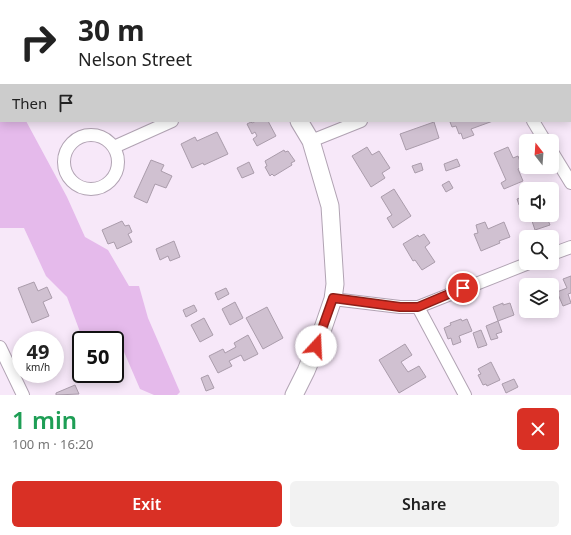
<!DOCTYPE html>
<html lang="en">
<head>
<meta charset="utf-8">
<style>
  :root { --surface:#fff; --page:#f2f2f2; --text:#222; --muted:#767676; --accent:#d93025 }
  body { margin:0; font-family:"Noto Sans",sans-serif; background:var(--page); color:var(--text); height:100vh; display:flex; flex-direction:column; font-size:15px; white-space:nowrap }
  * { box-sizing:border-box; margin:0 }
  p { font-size:13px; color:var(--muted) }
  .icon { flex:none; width:22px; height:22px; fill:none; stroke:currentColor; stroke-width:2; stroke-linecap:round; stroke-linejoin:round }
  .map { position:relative; height:395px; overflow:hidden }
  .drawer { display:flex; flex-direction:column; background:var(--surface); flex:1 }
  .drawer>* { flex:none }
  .hud { position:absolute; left:0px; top:0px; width:571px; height:122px; box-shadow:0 2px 10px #0003; background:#fff; color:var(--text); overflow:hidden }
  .needle { width:26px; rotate:343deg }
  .tools { position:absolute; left:519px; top:134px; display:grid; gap:8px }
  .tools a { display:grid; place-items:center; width:40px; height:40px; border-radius:6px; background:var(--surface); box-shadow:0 2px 10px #0003; font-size:20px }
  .speed { position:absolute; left:12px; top:331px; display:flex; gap:8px; font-size:20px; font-weight:700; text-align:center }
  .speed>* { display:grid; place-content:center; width:52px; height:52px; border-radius:50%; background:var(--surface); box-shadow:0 2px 10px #0003; line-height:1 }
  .speed small { font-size:10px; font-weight:400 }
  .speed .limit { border:2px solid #111; border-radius:6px; background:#fff; color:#111 }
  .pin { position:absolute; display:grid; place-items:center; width:34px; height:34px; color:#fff; margin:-17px; border:2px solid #fff; border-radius:50%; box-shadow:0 1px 4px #0007 }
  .me { position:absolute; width:44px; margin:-22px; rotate:20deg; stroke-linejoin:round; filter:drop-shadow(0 0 3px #0008) }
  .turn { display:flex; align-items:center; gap:14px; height:84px; padding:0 12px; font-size:18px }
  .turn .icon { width:52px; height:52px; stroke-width:2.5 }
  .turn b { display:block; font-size:28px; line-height:34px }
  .then { display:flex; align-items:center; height:38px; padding:0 12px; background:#0003; gap:8px; font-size:15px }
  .round { display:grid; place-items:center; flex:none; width:42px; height:42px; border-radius:6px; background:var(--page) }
  .headline { display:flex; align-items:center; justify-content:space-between; height:68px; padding:0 12px }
  h1 { font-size:24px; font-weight:600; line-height:30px; color:#1e9e55 }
  .button { display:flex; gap:8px; margin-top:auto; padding:8px 12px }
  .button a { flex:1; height:46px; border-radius:6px; background:var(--accent); color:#fff; font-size:16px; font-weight:600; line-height:46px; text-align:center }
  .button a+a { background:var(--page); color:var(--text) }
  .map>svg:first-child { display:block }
</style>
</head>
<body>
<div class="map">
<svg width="571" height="395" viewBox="0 0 571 395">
  <rect width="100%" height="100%" fill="#f7e8f9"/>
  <path fill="#e5baeb" d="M 0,65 L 1,121 L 26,121 L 67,197 L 85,237 L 108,250 L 129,286 L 139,286 L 148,318 L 180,392 L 177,395 L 154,395 L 140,389 L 121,345 L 115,345 L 115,340 L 83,340 L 67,297 L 46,276 L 24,228 L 0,228 Z"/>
  <path fill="#d0c1d1" stroke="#aa9cab" d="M 332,0 L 357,0 L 332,1 Z
    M 256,121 L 268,121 L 276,136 L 257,146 L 253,139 L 257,136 L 255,132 L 252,134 L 247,124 L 251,122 L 252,123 Z
    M 453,121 L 493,121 L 471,129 L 474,135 L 463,139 L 461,133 L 459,134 L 456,126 L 452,127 L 450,122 Z
    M 434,122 L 439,138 L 406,150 L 400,134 Z
    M 217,132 L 228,154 L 204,165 L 203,163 L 192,168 L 181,144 L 195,137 L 197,141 Z
    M 367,147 L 372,155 L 379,151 L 390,168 L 382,173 L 385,178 L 371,187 L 352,156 Z
    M 508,147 L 513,158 L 518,156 L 522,167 L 518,169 L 523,181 L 504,189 L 501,183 L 506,180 L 494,153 Z
    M 284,150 L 285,152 L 288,151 L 295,161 L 291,163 L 292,165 L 274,176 L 272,174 L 270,176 L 265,167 L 267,166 L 265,161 Z
    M 457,159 L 460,166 L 446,171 L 444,164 Z
    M 151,160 L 164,165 L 161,171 L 172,176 L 166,188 L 155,184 L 147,203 L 134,197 Z
    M 249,162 L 254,173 L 242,178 L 237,168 Z
    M 421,163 L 423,170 L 415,173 L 412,166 Z
    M 449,181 L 453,188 L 446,192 L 442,185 Z
    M 394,189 L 411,216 L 393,228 L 387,218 L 392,215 L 381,197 Z
    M 526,194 L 526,205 L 525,203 L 519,205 L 517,199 L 522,197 L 521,195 Z
    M 530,215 L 546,215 L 550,225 L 535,230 Z
    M 122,221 L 125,226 L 129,225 L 132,232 L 128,234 L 132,242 L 117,249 L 114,242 L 108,244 L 102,230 Z
    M 485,222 L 488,229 L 504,222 L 510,237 L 499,241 L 500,243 L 481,251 L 474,234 L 478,233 L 476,225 Z
    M 424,234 L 430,243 L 425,247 L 435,262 L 422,270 L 415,260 L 413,261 L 403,244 L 418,235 L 419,237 Z
    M 174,241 L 180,257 L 170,261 L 168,256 L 160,260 L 156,249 Z
    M 571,276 L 571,293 L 568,294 L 571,303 L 563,306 L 557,292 L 567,288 L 563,279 Z
    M 34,282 L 38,291 L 47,287 L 52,298 L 43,302 L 49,316 L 32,323 L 18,288 Z
    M 226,288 L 229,294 L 218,300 L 215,293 Z
    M 235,302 L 243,318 L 230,325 L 222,309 Z
    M 503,303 L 503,305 L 510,303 L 514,315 L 498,321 L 493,307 Z
    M 194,305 L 197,311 L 186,317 L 183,310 Z
    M 267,307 L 283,338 L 263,349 L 246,318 Z
    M 204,318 L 213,335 L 200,342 L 191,325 Z
    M 461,319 L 462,321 L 467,319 L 472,331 L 459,336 L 461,342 L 453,345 L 451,338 L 448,339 L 444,328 L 451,325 L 450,323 Z
    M 498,321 L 502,332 L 496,334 L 498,338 L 491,340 L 486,326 Z
    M 481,330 L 487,345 L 478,348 L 473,333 Z
    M 248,335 L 258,354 L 244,361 L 241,355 L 229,361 L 232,366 L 218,373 L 209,356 L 223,349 L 225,353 L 236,347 L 234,343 Z
    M 405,344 L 412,355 L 401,362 L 408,372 L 419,366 L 426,377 L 399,393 L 379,360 Z
    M 491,362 L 500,380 L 487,386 L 486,384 L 483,385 L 478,375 L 481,374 L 478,369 Z
    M 208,375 L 214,388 L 206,391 L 201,378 Z
    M 514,379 L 518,387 L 506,393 L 502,384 Z
    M 75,385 L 79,394 L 56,395 L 56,393 Z"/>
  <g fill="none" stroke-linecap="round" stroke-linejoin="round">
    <g stroke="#b1a3b3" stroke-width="14">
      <path id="minor" d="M 267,1 L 269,0
        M 533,121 L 545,141
        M64 162a27 27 0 1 1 54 0a27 27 0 1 1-54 0Z
        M 311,141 L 361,121
        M 114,147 L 172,121
        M 552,152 L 571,183
        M 552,254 L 571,247
        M 333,299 L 400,307 L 418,307 L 529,263
        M 418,307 L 465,395
        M 0,347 L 23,395"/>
    </g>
    <g stroke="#b1a3b3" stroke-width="19">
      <path id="secondary" d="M 225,0 L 226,1
        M 294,395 L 306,371 L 321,334 L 333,299 L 335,284 L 330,206 L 311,141 L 299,121"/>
    </g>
    <use href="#minor" stroke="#fff" stroke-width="12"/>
    <use href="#secondary" stroke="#fff" stroke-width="17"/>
  </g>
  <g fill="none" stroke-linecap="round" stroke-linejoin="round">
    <g stroke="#8d1f18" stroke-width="10">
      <path id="route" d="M 316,346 L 333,298 L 400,307 L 418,307 L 463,288"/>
    </g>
    <use href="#route" stroke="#d93025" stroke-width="7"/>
  </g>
</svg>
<div class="tools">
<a><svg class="needle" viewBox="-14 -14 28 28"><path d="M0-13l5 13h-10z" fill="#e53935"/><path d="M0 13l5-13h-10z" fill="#767676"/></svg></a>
<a><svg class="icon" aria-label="sound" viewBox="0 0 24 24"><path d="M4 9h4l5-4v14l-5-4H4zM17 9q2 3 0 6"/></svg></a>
<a><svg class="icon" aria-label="search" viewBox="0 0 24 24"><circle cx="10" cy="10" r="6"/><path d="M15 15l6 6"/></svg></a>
<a><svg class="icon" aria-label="layers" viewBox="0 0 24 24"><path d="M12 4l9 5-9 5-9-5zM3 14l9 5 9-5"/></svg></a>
</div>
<div class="speed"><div>49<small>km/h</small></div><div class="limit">50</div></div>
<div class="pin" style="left:463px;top:288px;background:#d93025"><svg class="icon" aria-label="arrive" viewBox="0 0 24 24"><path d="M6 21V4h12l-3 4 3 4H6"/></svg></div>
<svg class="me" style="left:316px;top:346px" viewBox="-20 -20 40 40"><circle r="19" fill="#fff"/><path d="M0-13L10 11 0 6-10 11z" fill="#d93025"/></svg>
<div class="hud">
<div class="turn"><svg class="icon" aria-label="right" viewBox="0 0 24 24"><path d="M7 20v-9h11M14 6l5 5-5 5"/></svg><div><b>30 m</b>Nelson Street</div></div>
<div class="then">Then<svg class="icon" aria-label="arrive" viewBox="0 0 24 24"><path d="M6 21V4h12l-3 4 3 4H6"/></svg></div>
</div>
</div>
<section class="drawer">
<div class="headline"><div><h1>1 min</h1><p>100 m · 16:20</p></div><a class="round" style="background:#d93025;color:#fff"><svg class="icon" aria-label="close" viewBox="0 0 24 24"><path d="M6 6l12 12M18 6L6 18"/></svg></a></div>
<div class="button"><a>Exit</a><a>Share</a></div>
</section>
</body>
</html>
